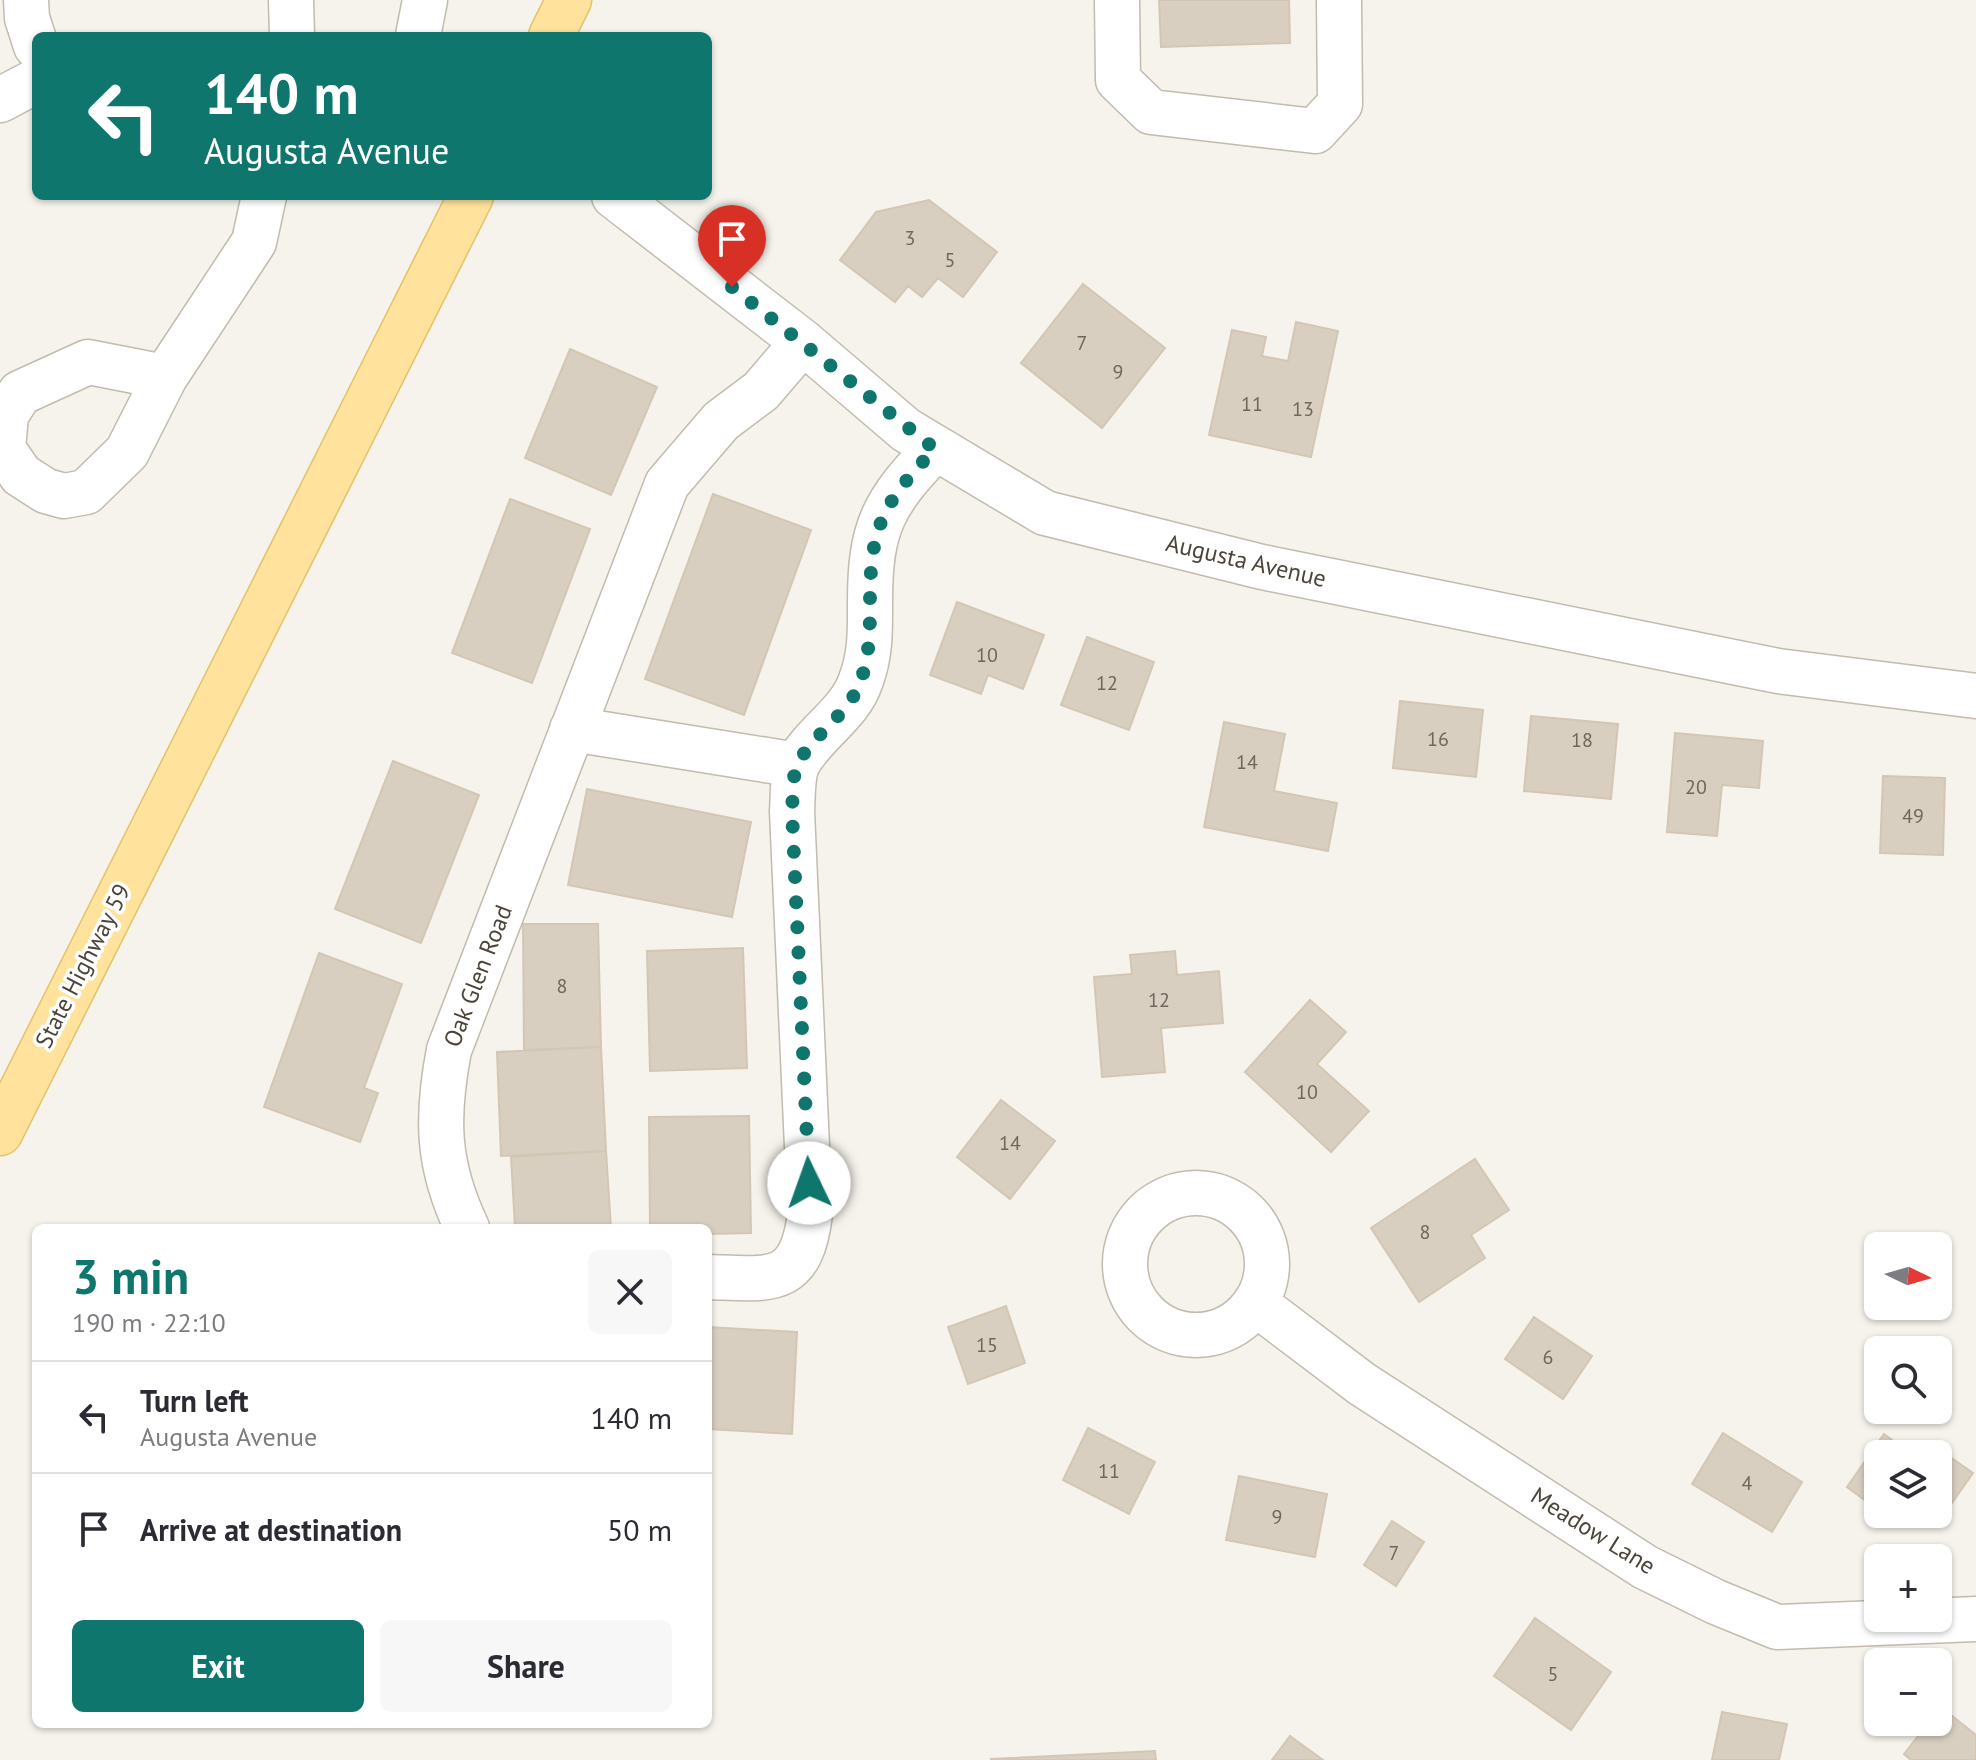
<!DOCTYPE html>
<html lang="en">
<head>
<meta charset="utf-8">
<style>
  :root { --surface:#fff; --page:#f7f7f7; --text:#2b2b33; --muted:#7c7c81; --line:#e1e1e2; --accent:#0f766e }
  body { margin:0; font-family:"PT Sans",sans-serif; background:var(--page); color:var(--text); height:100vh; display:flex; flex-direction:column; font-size:30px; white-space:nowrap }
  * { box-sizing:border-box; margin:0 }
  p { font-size:26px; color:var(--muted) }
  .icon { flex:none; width:44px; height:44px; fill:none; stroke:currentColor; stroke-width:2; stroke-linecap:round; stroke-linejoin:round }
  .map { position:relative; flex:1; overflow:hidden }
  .sheet { position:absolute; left:32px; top:1224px; width:680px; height:504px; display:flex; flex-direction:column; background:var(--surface); border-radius:12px; box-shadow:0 2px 6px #0004 }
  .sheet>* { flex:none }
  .banner { position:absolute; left:32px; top:32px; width:680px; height:168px; border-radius:12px; box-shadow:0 2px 6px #0004; background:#0f766e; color:#fff; overflow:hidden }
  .needle { width:52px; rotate:95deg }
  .tools { position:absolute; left:1864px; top:1232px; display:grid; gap:16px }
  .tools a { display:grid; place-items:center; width:88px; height:88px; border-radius:12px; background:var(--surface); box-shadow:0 2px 6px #0004; font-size:40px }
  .pin { position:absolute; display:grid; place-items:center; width:68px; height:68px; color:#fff; margin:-82px -34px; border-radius:50% 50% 50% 0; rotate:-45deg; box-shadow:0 0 8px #0007 }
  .pin .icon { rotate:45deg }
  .me { position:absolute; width:88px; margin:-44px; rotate:357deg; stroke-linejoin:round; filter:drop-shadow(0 0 6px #0008) }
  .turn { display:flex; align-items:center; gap:28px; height:168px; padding:0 40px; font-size:36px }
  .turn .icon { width:104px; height:104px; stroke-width:2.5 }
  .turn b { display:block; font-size:56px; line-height:68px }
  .round { display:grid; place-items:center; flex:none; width:84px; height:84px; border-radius:12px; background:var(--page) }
  .head { display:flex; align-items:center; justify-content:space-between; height:136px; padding:0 40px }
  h1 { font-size:48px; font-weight:700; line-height:60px; color:var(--accent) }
  .button { display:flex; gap:16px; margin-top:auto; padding:16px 40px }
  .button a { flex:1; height:92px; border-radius:12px; background:var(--accent); color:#fff; font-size:32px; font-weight:700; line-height:92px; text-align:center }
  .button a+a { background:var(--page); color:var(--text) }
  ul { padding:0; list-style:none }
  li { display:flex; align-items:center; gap:24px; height:112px; padding:0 40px; border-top:2px solid var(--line) }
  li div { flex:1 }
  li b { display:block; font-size:30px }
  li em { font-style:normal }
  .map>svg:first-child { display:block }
</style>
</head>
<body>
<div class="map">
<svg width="1976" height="1760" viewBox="0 0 1976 1760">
  <rect width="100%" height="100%" fill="#f6f3ec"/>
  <path fill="#d8cfc1" stroke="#d3c7b4" stroke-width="2" d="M 1159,0 L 1289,0 L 1290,43 L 1161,47 Z
    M 929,200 L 997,252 L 963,297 L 938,278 L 922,297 L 908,286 L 895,302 L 840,260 L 876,212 Z
    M 1083,284 L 1165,348 L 1102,428 L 1021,363 Z
    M 1296,322 L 1338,331 L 1311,457 L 1209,435 L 1232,330 L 1266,337 L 1262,356 L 1288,361 Z
    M 570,349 L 657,387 L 611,495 L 525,458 Z
    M 713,494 L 811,530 L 744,715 L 645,679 Z
    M 510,499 L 590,529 L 532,683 L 452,653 Z
    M 957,602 L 1044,635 L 1023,689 L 988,675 L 981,694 L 930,675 Z
    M 1087,637 L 1154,662 L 1129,730 L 1061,705 Z
    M 1400,701 L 1483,710 L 1476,777 L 1393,768 Z
    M 1531,716 L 1618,724 L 1611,799 L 1524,791 Z
    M 1224,722 L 1285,734 L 1274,791 L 1337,803 L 1328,851 L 1204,827 Z
    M 1675,733 L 1763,741 L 1759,788 L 1722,785 L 1717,836 L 1667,832 Z
    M 393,761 L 479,795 L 421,943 L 335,909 Z
    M 1883,776 L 1945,778 L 1943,855 L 1880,853 Z
    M 587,789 L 751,822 L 732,917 L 568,885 Z
    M 523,924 L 598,924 L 601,1047 L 524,1050 Z
    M 743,948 L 747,1068 L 650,1071 L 647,951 Z
    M 1175,951 L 1177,975 L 1219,971 L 1223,1023 L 1161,1028 L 1165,1072 L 1102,1077 L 1094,977 L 1132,974 L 1130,955 Z
    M 319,953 L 402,984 L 364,1088 L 378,1093 L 360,1142 L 264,1107 Z
    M 1310,1000 L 1346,1032 L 1317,1064 L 1369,1111 L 1331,1152 L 1245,1072 Z
    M 601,1047 L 606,1151 L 501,1156 L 497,1052 Z
    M 1001,1100 L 1055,1141 L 1010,1199 L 957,1157 Z
    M 749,1116 L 751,1233 L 708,1234 L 708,1228 L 650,1228 L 649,1117 Z
    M 606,1151 L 611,1228 L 515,1228 L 511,1157 Z
    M 1475,1159 L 1509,1210 L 1471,1235 L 1485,1258 L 1419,1302 L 1371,1228 Z
    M 1006,1306 L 1025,1363 L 968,1384 L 948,1327 Z
    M 1534,1317 L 1592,1356 L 1563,1399 L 1505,1359 Z
    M 708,1327 L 797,1332 L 792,1434 L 708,1429 Z
    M 1088,1428 L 1155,1462 L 1129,1514 L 1063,1480 Z
    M 1723,1433 L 1802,1482 L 1772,1532 L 1692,1484 Z
    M 1884,1434 L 1911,1454 L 1878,1454 L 1878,1510 L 1847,1487 Z
    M 1930,1443 L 1973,1473 L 1945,1513 L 1938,1509 L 1938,1454 L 1922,1454 Z
    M 1239,1476 L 1327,1494 L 1315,1557 L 1226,1540 Z
    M 1392,1521 L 1424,1542 L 1396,1586 L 1364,1565 Z
    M 1535,1618 L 1611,1672 L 1571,1730 L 1494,1676 Z
    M 1941,1707 L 1976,1735 L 1976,1760 L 1911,1760 L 1904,1754 L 1929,1722 L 1938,1722 Z
    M 1722,1712 L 1787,1724 L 1779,1760 L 1712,1760 Z
    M 1290,1736 L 1323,1760 L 1272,1760 Z
    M 1155,1751 L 1156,1760 L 991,1760 L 991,1759 Z"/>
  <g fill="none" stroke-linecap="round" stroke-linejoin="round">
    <g stroke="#c2bbae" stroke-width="47">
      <path id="minor" d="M 26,0 L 27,18 L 36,46
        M 291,0 L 292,36
        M 1117,0 L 1118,80 L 1151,112 L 1315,131 L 1340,104 L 1339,0
        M 418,36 L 425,0
        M 0,100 L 36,81
        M 614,196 L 803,342 L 906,430 L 1045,513 L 1262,567 L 1778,671 L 1976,696
        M 165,377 L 88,362 L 20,393 L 6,415 L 3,449 L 21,475 L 46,491 L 64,496 L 86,492 L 127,452 L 165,377 L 254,242 L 264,196
        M 572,729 L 797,765
        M1125 1264a71 71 0 1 1 142 0a71 71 0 1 1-142 0Z
        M 467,1228 C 437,1165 436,1118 449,1050 L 667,484 L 721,421 L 761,391 L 803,342
        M 708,1277 C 771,1279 801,1287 810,1214 L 792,811 C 793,797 792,775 798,763 C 815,732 850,714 861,680 C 871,654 870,628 870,601 C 870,526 884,502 935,449
        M 1255,1303 L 1362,1384 L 1645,1567 L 1716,1602 L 1777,1627 L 1976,1619"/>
    </g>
    <g stroke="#e6c16a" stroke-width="47">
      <path id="major" d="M 551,36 L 569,0
        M 0,1133 L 471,196"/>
    </g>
    <use href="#minor" stroke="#fff" stroke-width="44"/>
    <use href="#major" stroke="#ffe39c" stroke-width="44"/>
  </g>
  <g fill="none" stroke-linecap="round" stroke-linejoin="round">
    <path stroke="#0f766e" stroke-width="14" stroke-dasharray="0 25.2" d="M 732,287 L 935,449 C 884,502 870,526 870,601 C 870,628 870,654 861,680 C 850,714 815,732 798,763 C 792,775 793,797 792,811 L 809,1183"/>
  </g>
  <g text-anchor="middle" stroke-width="7" stroke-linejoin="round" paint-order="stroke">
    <g font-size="20" fill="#6e675b">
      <text x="910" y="245">3</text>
      <text x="950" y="267">5</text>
      <text x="1082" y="350">7</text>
      <text x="1118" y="379">9</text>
      <text x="1252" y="411">11</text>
      <text x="1303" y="416">13</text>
      <text x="987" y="662">10</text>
      <text x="1107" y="690">12</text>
      <text x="1438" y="746">16</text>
      <text x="1582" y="747">18</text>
      <text x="1247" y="769">14</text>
      <text x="1696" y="794">20</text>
      <text x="1913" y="823">49</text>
      <text x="562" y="993">8</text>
      <text x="1159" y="1007">12</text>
      <text x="1307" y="1099">10</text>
      <text x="1010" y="1150">14</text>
      <text x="1425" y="1239">8</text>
      <text x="987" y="1352">15</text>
      <text x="1548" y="1364">6</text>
      <text x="1109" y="1478">11</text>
      <text x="1747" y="1490">4</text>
      <text x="1277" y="1524">9</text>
      <text x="1394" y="1560">7</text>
      <text x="1553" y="1681">5</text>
    </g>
    <g font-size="24" fill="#4b4439" stroke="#fff">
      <text transform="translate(1246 561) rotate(13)" y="8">Augusta Avenue</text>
      <text transform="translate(83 966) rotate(-63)" y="8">State Highway 59</text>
      <text transform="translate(478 976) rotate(-69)" y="8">Oak Glen Road</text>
      <text transform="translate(1593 1531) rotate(32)" y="8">Meadow Lane</text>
    </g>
  </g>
</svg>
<div class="tools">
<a><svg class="needle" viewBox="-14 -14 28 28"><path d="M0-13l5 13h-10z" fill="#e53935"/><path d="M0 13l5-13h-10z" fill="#7c7c81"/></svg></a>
<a><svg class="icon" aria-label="search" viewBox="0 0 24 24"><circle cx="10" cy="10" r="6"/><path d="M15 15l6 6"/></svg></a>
<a><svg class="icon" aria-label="layers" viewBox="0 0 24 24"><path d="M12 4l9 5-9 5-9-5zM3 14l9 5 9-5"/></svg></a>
<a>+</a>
<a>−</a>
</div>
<div class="pin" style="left:732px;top:287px;background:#d93025"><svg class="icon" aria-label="arrive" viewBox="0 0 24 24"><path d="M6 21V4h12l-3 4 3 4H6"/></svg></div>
<svg class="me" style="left:809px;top:1183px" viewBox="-20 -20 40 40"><circle r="19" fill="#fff"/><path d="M0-13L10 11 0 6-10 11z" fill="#0f766e"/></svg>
<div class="banner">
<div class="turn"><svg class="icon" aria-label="left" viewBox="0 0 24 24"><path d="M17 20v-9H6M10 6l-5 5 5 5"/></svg><div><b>140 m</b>Augusta Avenue</div></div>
</div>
<section class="sheet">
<div class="head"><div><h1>3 min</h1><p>190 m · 22:10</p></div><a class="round"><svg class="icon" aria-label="close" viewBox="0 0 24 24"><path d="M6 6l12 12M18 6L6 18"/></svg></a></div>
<ul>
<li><svg class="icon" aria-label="left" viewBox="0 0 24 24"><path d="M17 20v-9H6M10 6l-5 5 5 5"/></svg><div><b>Turn left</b><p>Augusta Avenue</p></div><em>140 m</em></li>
<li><svg class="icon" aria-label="arrive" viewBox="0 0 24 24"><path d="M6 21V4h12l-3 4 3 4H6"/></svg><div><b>Arrive at destination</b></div><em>50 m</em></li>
</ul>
<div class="button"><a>Exit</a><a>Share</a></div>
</section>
</div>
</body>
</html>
